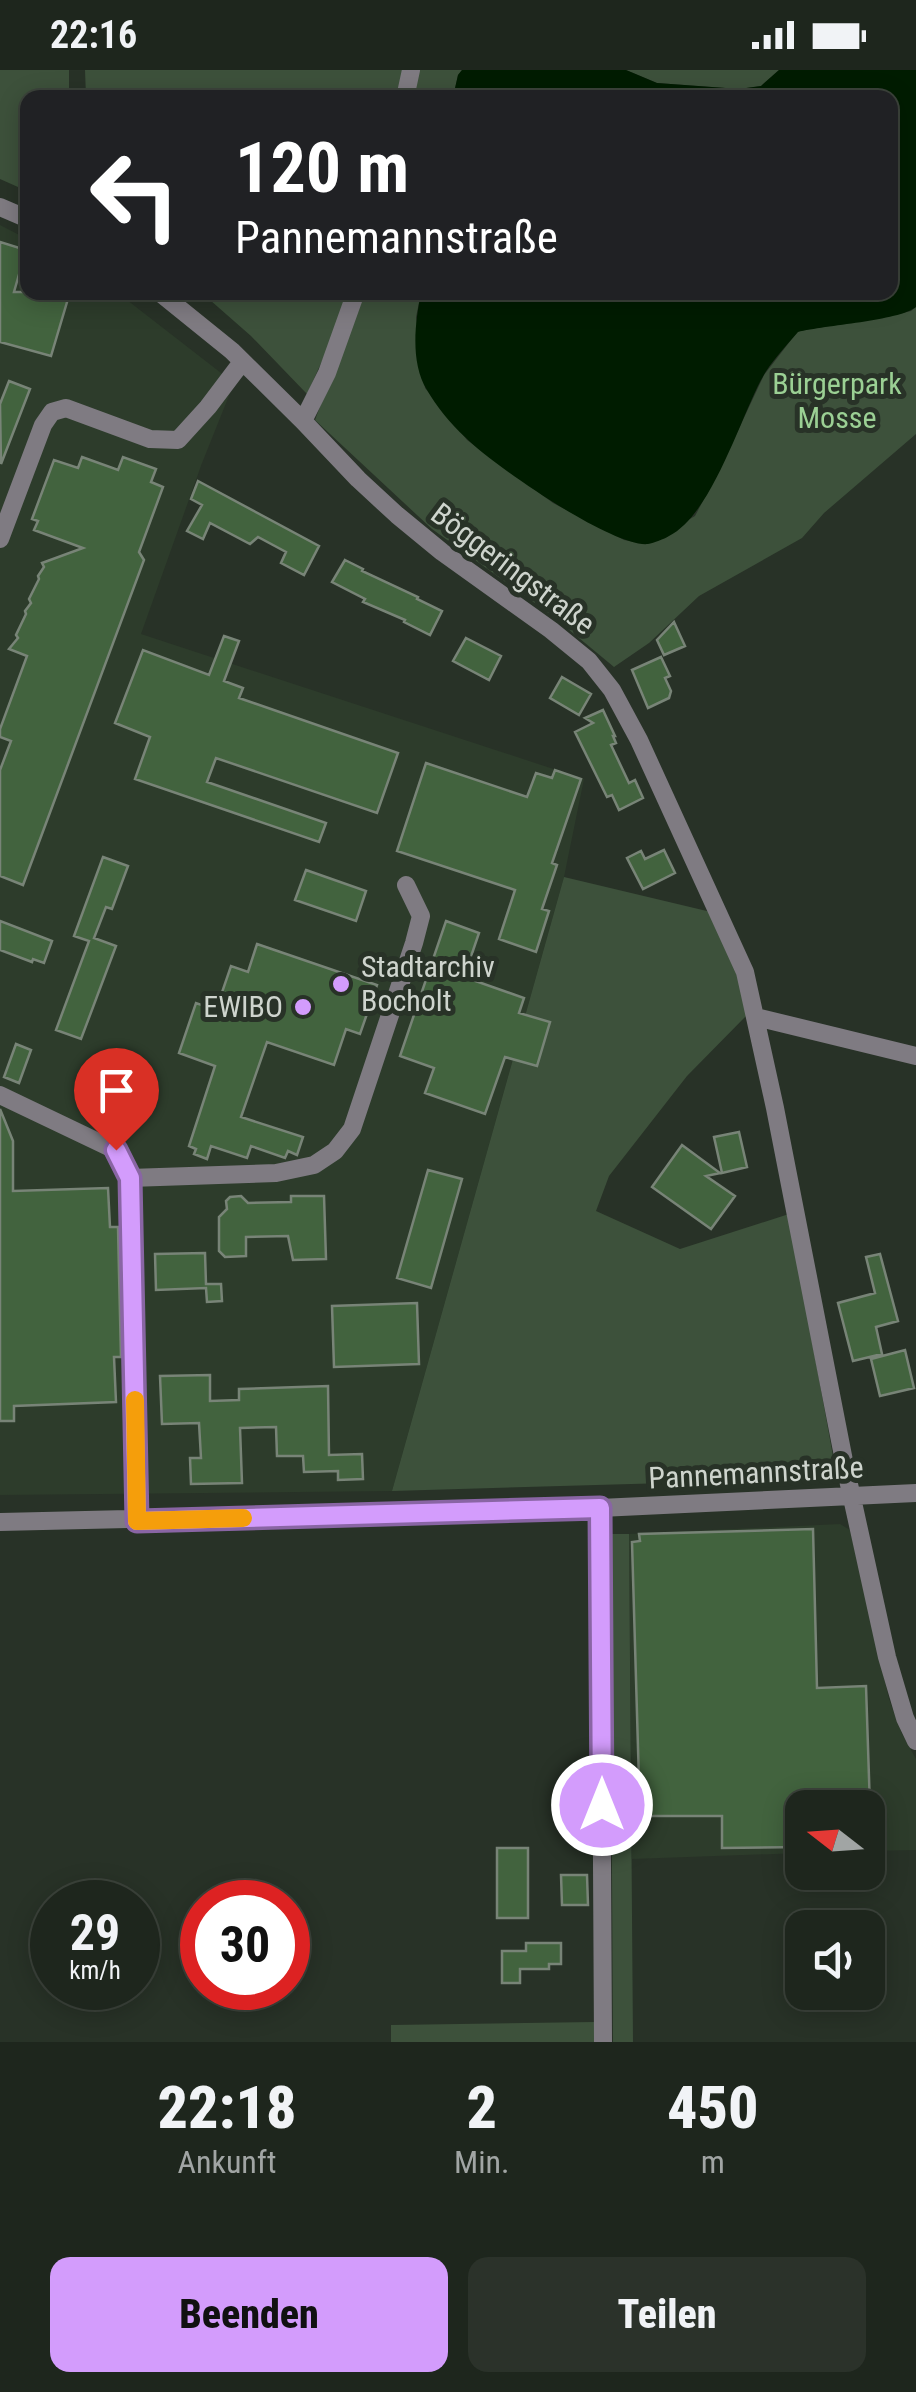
<!DOCTYPE html>
<html lang="de">
<head>
<meta charset="utf-8">
<style>
  :root { --surface:#1e261d; --page:#2b322a; --text:#f1f3f6; --muted:#a1a5a4; --line:#3c433b; --accent:#d39cfc }
  body { margin:0; font-family:"Roboto Condensed",sans-serif; background:var(--page); color:var(--text); height:100vh; display:flex; flex-direction:column; font-size:38px; white-space:nowrap }
  * { box-sizing:border-box; margin:0 }
  p { font-size:32px; color:var(--muted) }
  .icon { flex:none; width:55px; height:55px; fill:none; stroke:currentColor; stroke-width:2; stroke-linecap:round; stroke-linejoin:round }
  .map { position:relative; height:1972px; overflow:hidden }
  .side { display:flex; flex-direction:column; background:var(--surface); flex:1 }
  .side>* { flex:none }
  .guide { position:absolute; left:20px; top:20px; width:878px; height:210px; border-radius:20px; box-shadow:0 5px 25px #0003,0 0 0 2px var(--line); background:#202124; color:#fff; overflow:hidden }
  .needle { width:65px; rotate:287deg }
  .controls { position:absolute; left:785px; top:1720px; display:grid; gap:20px }
  .controls a { display:grid; place-items:center; width:100px; height:100px; border-radius:20px; background:var(--surface); box-shadow:0 5px 25px #0003,0 0 0 2px var(--line); font-size:50px }
  .speed { position:absolute; left:30px; top:1810px; display:flex; gap:20px; font-size:50px; font-weight:700; text-align:center }
  .speed>* { display:grid; place-content:center; width:130px; height:130px; border-radius:50%; background:var(--surface); box-shadow:0 5px 25px #0003,0 0 0 2px var(--line); line-height:1 }
  .speed small { font-size:25px; font-weight:400 }
  .speed .limit { border:15px solid #d22; background:#fff; color:#111 }
  .pin { position:absolute; display:grid; place-items:center; width:85px; height:85px; color:#fff; margin:-102px -42px; border-radius:50% 50% 50% 0; rotate:-45deg; box-shadow:0 0 10px #0007 }
  .pin .icon { rotate:45deg }
  .me { position:absolute; width:110px; margin:-55px; rotate:0deg; stroke-linejoin:round; filter:drop-shadow(0 0 8px #0008) }
  .turn { display:flex; align-items:center; gap:35px; height:210px; padding:0 50px; font-size:45px }
  .turn .icon { width:130px; height:130px; stroke-width:2.5 }
  .turn b { display:block; font-size:70px; line-height:85px }
  .eta { display:flex; justify-content:space-evenly; align-items:center; height:170px; text-align:center }
  .eta b { font-size:60px; font-weight:800; line-height:70px }
  .cta { display:flex; gap:20px; margin-top:auto; padding:20px 50px }
  .cta a { flex:1; height:115px; border-radius:20px; background:var(--accent); color:#111; font-size:40px; font-weight:800; line-height:115px; text-align:center }
  .cta a+a { background:var(--page); color:var(--text) }
  .status { display:flex; justify-content:space-between; align-items:center; height:70px; padding:0 50px; background:var(--surface); direction:ltr }
  .status svg { height:28px; fill:currentColor }
  .map>svg:first-child { display:block }
</style>
</head>
<body>
<div class="status"><b>22:16</b><svg viewBox="0 0 49 12"><path d="M0 12V9h3v3zM5 12V6h3v6zM10 12V3h3v9zM15 12V0h3v12zM26 1h20v11H26zM47 4h2v5h-2z"/></svg></div>
<div class="map">
<svg width="916" height="1972" viewBox="0 0 916 1972">
  <rect width="100%" height="100%" fill="#283227"/>
  <path fill="#2d3c2b" d="M 0,155 L 27,169 L 28,222 L 118,223 L 234,313 L 202,393 L 141,564 L 584,709 L 564,807 L 392,1421 L 0,1425 Z
    M 840,1454 L 850,1460 L 889,1629 L 902,1664 L 916,1689 L 916,1780 L 868,1781 L 868,1738 L 802,1738 L 802,1783 L 632,1789 L 629,1464 Z"/>
  <path fill="#3d513b" d="M 0,0 L 69,0 L 69,27 L 28,28 L 27,121 L 0,109 Z
    M 85,0 L 404,0 L 398,28 L 86,27 Z
    M 417,0 L 462,0 L 458,5 L 453,27 L 411,28 Z
    M 626,0 L 779,0 L 761,16 L 739,19 L 657,13 Z
    M 202,223 L 348,223 L 332,269 L 307,324 L 251,266 Z
    M 363,223 L 421,223 L 416,247 L 425,318 L 467,370 L 553,433 L 624,470 L 646,474 L 695,446 L 720,399 L 764,305 L 798,261 L 895,245 L 911,241 L 916,237 L 916,364 L 824,443 L 802,468 L 699,526 L 649,573 L 614,597 L 550,544 L 432,459 L 315,350 Z
    M 564,807 L 711,842 L 744,921 L 746,946 L 687,1006 L 609,1106 L 596,1141 L 680,1179 L 789,1144 L 837,1408 L 392,1421 Z
    M 610,1464 L 629,1464 L 633,1972 L 613,1972 Z
    M 594,1952 L 594,1972 L 391,1972 L 391,1955 Z"/>
  <path fill="#001c00" d="M 462,0 L 626,0 L 657,13 L 739,19 L 761,16 L 779,0 L 916,0 L 916,237 C 898,251 825,255 798,262 C 785,277 770,293 761,310 C 739,352 711,445 669,466 C 664,469 654,473 648,474 C 613,478 491,394 465,367 C 451,354 436,336 427,320 C 410,292 415,253 421,223 L 890,222 L 890,28 L 453,27 L 458,5 Z"/>
  <path fill="#42633e" stroke="#788477" stroke-width="2.5" d="M 0,172 L 26,180 L 14,222 L 70,222 L 51,286 L 0,272 Z
    M 9,311 L 30,319 L 1,394 L 0,334 Z
    M 82,387 L 118,400 L 123,387 L 156,399 L 151,412 L 163,417 L 139,482 L 144,490 L 23,815 L 0,806 L 0,700 L 11,671 L 0,667 L 0,659 L 27,586 L 9,579 L 18,568 L 16,565 L 26,544 L 25,541 L 31,533 L 29,529 L 39,509 L 38,506 L 44,497 L 42,493 L 83,478 L 34,460 L 38,451 L 32,449 L 54,390 L 78,398 Z
    M 198,411 L 319,476 L 304,505 L 281,493 L 286,482 L 258,467 L 250,474 L 210,453 L 203,469 L 187,461 L 202,435 L 191,429 Z
    M 345,490 L 363,499 L 362,501 L 418,527 L 417,529 L 442,541 L 430,565 L 404,552 L 405,550 L 363,532 L 365,529 L 332,512 Z
    M 674,552 L 685,576 L 664,585 L 657,570 Z
    M 224,566 L 239,571 L 224,611 L 243,618 L 239,628 L 398,683 L 377,743 L 216,688 L 207,712 L 326,753 L 319,772 L 135,709 L 150,667 L 115,653 L 143,580 L 209,605 Z
    M 466,568 L 501,586 L 489,610 L 453,591 Z
    M 661,587 L 670,606 L 665,608 L 671,621 L 669,628 L 648,638 L 632,600 Z
    M 562,607 L 591,624 L 579,645 L 550,628 Z
    M 603,640 L 615,666 L 613,666 L 616,673 L 611,675 L 629,713 L 635,710 L 643,728 L 619,740 L 612,725 L 607,727 L 575,662 L 593,653 L 585,648 Z
    M 426,693 L 527,727 L 536,703 L 552,708 L 555,700 L 581,709 L 552,793 L 557,795 L 542,839 L 549,841 L 536,882 L 499,869 L 515,820 L 397,781 Z
    M 664,780 L 675,803 L 643,819 L 627,788 L 641,781 L 645,789 Z
    M 103,787 L 128,796 L 112,839 L 106,837 L 94,868 L 116,876 L 81,969 L 56,960 L 89,871 L 74,866 Z
    M 306,800 L 366,821 L 356,851 L 295,830 Z
    M 0,851 L 52,871 L 44,893 L 33,889 L 32,892 L 0,880 Z
    M 446,851 L 479,863 L 464,907 L 524,928 L 519,943 L 550,952 L 537,996 L 505,987 L 485,1044 L 425,1023 L 434,998 L 400,986 Z
    M 257,874 L 377,915 L 360,964 L 346,959 L 334,995 L 267,972 L 241,1047 L 303,1067 L 297,1085 L 288,1081 L 285,1088 L 251,1076 L 247,1088 L 211,1076 L 207,1089 L 194,1084 L 196,1079 L 189,1076 L 215,996 L 179,983 L 196,933 L 216,940 L 231,896 L 248,902 Z
    M 16,974 L 31,980 L 19,1013 L 4,1007 Z
    M 0,1039 L 13,1071 L 13,1121 L 108,1118 L 110,1157 L 118,1157 L 119,1203 L 121,1287 L 114,1287 L 116,1332 L 14,1336 L 14,1351 L 0,1351 Z
    M 739,1062 L 747,1097 L 722,1103 L 714,1067 Z
    M 682,1075 L 720,1103 L 706,1106 L 735,1126 L 711,1159 L 652,1117 Z
    M 428,1100 L 462,1109 L 431,1218 L 397,1208 Z
    M 241,1126 L 248,1133 L 291,1132 L 291,1126 L 324,1126 L 326,1189 L 293,1190 L 288,1166 L 246,1167 L 246,1186 L 225,1187 L 219,1181 L 219,1147 L 227,1139 L 226,1131 L 230,1127 Z
    M 205,1183 L 206,1214 L 221,1214 L 222,1231 L 207,1232 L 206,1218 L 156,1220 L 155,1184 Z
    M 880,1184 L 898,1251 L 876,1257 L 882,1284 L 853,1291 L 838,1233 L 875,1223 L 866,1187 Z
    M 417,1233 L 419,1294 L 334,1297 L 332,1236 Z
    M 905,1280 L 914,1318 L 880,1326 L 871,1289 Z
    M 210,1305 L 210,1331 L 239,1330 L 239,1319 L 328,1316 L 329,1385 L 362,1384 L 363,1409 L 338,1410 L 338,1401 L 304,1402 L 303,1386 L 277,1386 L 276,1357 L 240,1358 L 242,1413 L 191,1414 L 190,1388 L 201,1388 L 199,1353 L 162,1354 L 160,1306 Z
    M 813,1459 L 817,1618 L 866,1616 L 870,1738 L 802,1738 L 802,1777 L 722,1778 L 722,1746 L 640,1746 L 632,1472 L 640,1471 L 639,1464 Z
    M 497,1778 L 528,1778 L 528,1848 L 497,1848 Z
    M 561,1805 L 587,1805 L 588,1835 L 562,1835 Z
    M 526,1873 L 561,1873 L 561,1894 L 549,1894 L 549,1899 L 520,1899 L 520,1913 L 502,1913 L 502,1881 L 526,1881 Z"/>
  <g fill="none" stroke-linecap="round" stroke-linejoin="round">
    <path stroke="#7f7b82" stroke-width="18" d="M 405,28 L 411,0
      M 0,137 L 28,149
      M 159,222 L 232,281 L 303,351 L 358,409 L 397,445 L 442,482 L 551,560 L 589,591 L 612,620 L 639,670 L 745,902 L 775,1038 L 845,1396 L 887,1587 L 905,1648 L 916,1671
      M 303,351 L 327,303 L 356,222
      M 0,469 L 43,355 L 52,342 L 66,338 L 150,369 L 178,370 L 208,337 L 242,292
      M 756,947 L 916,986
      M 0,1025 L 115,1080 L 130,1108 L 276,1103 L 314,1095 L 335,1081 L 352,1059 L 414,873 L 421,846 L 406,815
      M 130,1108 L 137,1451
      M 600,1438 L 603,1972
      M 0,1452 L 600,1438 L 916,1423"/>
  </g>
  <g fill="none" stroke-linecap="round" stroke-linejoin="round">
    <g stroke="#8965a4" stroke-width="25">
      <path id="route" d="M 116,1080 L 130,1108 L 137,1451 L 600,1438 L 602,1735"/>
    </g>
    <use href="#route" stroke="#d39cfc" stroke-width="18"/>
    <path stroke="#f59e0b" stroke-width="18" d="M 135,1330 L 137,1451 L 243,1448"/>
  </g>
  <g fill="#d39cfc" stroke="#283227" stroke-width="4">
    <circle cx="341" cy="914" r="10"/>
    <circle cx="303" cy="937" r="10"/>
  </g>
  <g text-anchor="middle" stroke-width="10" stroke-linejoin="round" paint-order="stroke">
    <g font-size="30" fill="#9bd094" stroke="#283227">
      <text x="837" y="324">Bürgerpark<tspan x="837" dy="34">Mosse</tspan></text>
    </g>
    <g font-size="30" fill="#ced4cd" stroke="#283227">
      <text transform="translate(513 499) rotate(37)" y="10">Böggeringstraße</text>
      <text transform="translate(756 1403) rotate(-3)" y="10">Pannemannstraße</text>
    </g>
    <g font-size="30" fill="#ced4cd" stroke="#283227" text-anchor="start">
      <text x="361" y="907">Stadtarchiv<tspan x="361" dy="34">Bocholt</tspan></text>
      <text x="283" y="947" text-anchor="end">EWIBO</text>
    </g>
  </g>
</svg>
<div class="controls">
<a><svg class="needle" viewBox="-14 -14 28 28"><path d="M0-13l5 13h-10z" fill="#e53935"/><path d="M0 13l5-13h-10z" fill="#a1a5a4"/></svg></a>
<a><svg class="icon" aria-label="sound" viewBox="0 0 24 24"><path d="M4 9h4l5-4v14l-5-4H4zM17 9q2 3 0 6"/></svg></a>
</div>
<div class="speed"><div>29<small>km/h</small></div><div class="limit">30</div></div>
<div class="pin" style="left:116px;top:1080px;background:#d93025"><svg class="icon" aria-label="arrive" viewBox="0 0 24 24"><path d="M6 21V4h12l-3 4 3 4H6"/></svg></div>
<svg class="me" style="left:602px;top:1735px" viewBox="-20 -20 40 40"><circle r="17" fill="#d39cfc" stroke="#fff" stroke-width="3"/><path d="M0-11L8 9 0 5-8 9z" fill="#fff"/></svg>
<div class="guide">
<div class="turn"><svg class="icon" aria-label="left" viewBox="0 0 24 24"><path d="M17 20v-9H6M10 6l-5 5 5 5"/></svg><div><b>120 m</b>Pannemannstraße</div></div>
</div>
</div>
<section class="side">
<div class="eta">
<div><b>22:18</b><p>Ankunft</p></div>
<div><b>2</b><p>Min.</p></div>
<div><b>450</b><p>m</p></div>
</div>
<div class="cta"><a>Beenden</a><a>Teilen</a></div>
</section>
</body>
</html>
